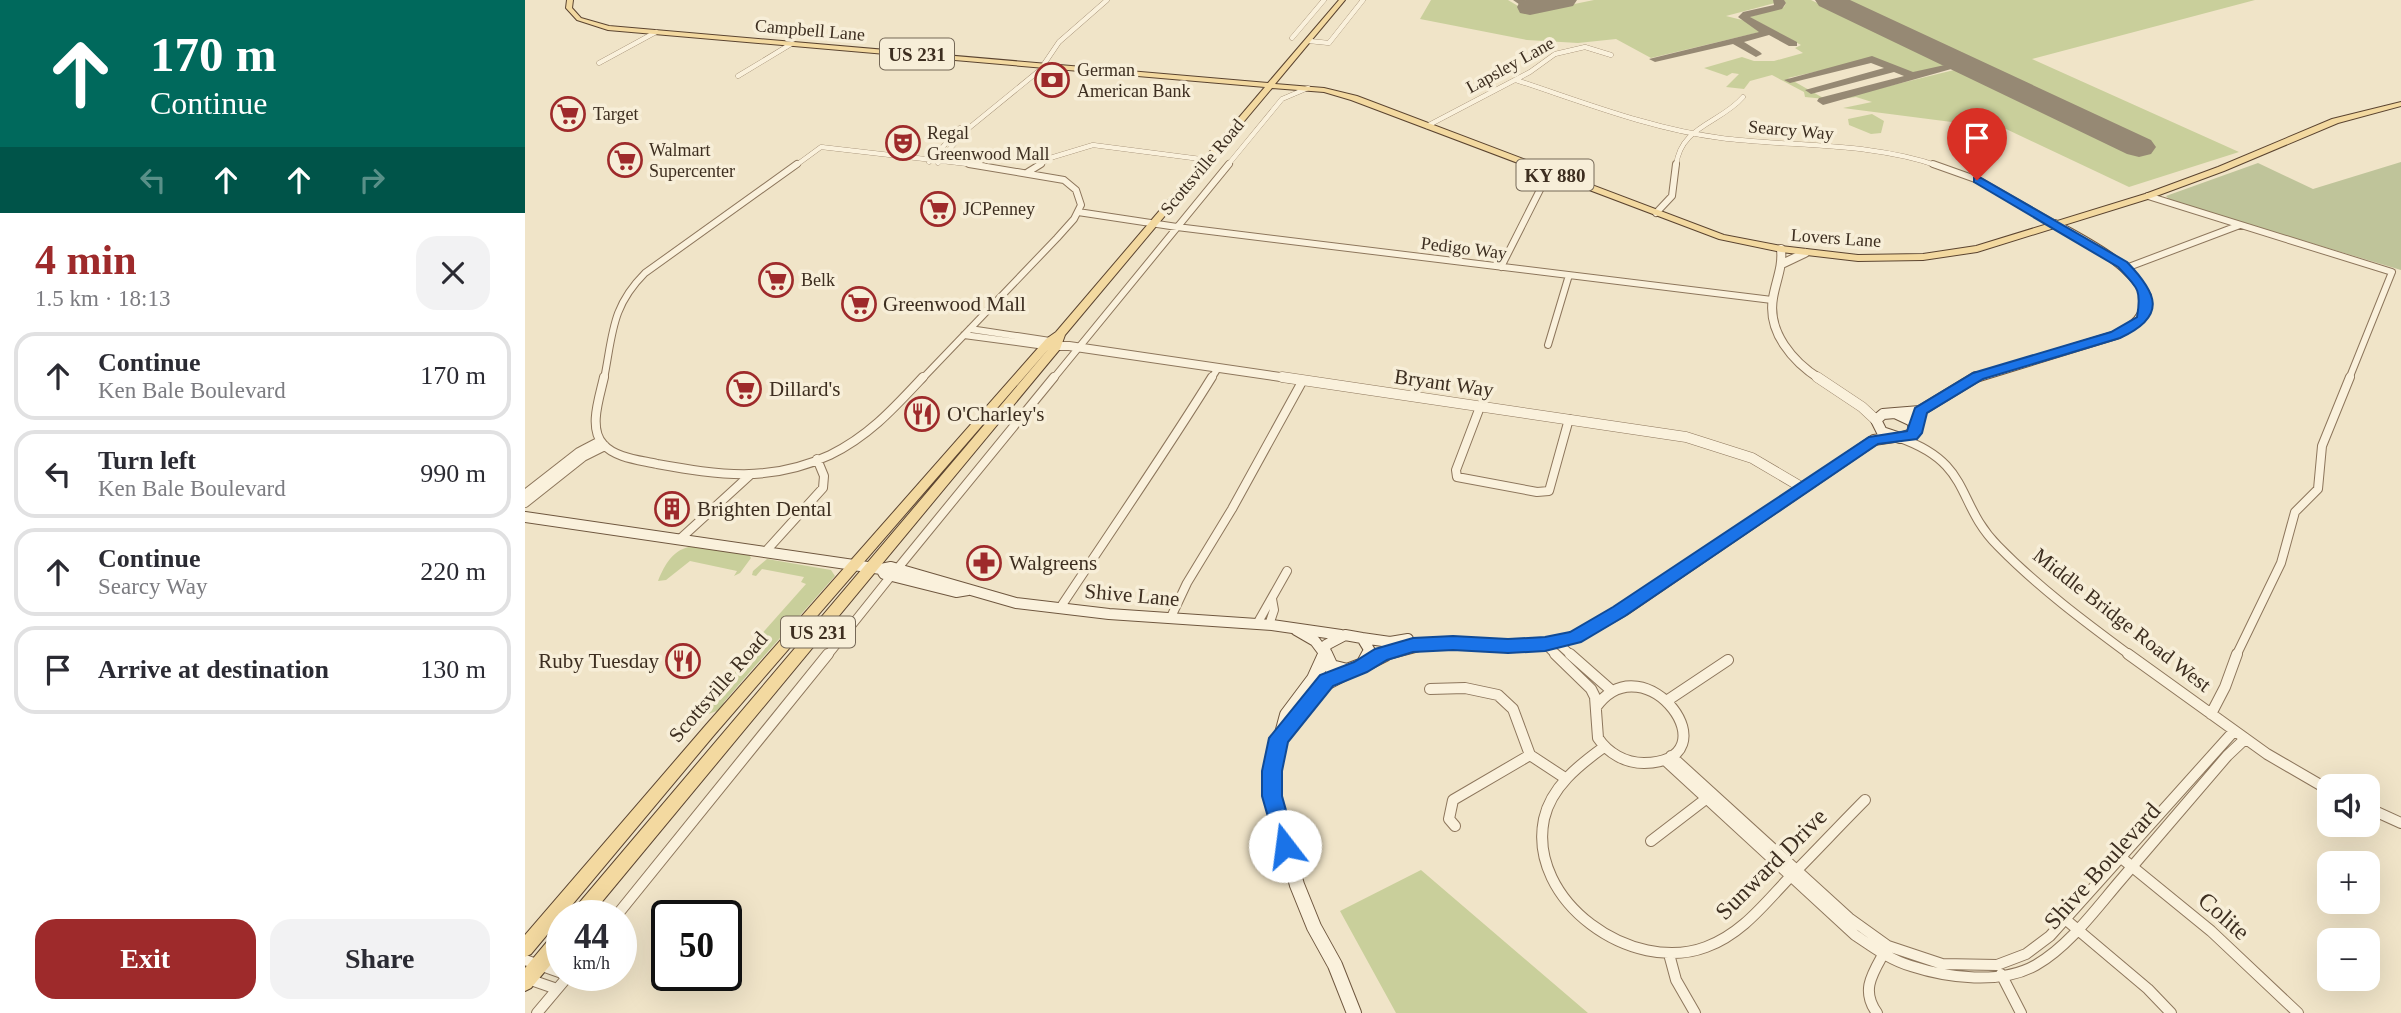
<!DOCTYPE html>
<html lang="en">
<head>
<meta charset="utf-8">
<style>
  :root { --surface:#fff; --page:#f2f2f3; --text:#2b2b33; --muted:#7c7c81; --line:#e1e1e2; --accent:#9e2a2b }
  body { margin:0; font-family:Georgia,serif; background:var(--page); color:var(--text); height:100vh; display:flex; flex-direction:column; font-size:26px; white-space:nowrap }
  * { box-sizing:border-box; margin:0 }
  p { font-size:23px; color:var(--muted) }
  .icon { flex:none; width:38px; height:38px; fill:none; stroke:currentColor; stroke-width:2; stroke-linecap:round; stroke-linejoin:round }
  .map { position:relative; flex:1; overflow:hidden }
  .drawer { display:flex; flex-direction:column; background:var(--surface); width:525px }
  .drawer>* { flex:none }
  .top-card { background:#00695c; color:#fff; overflow:hidden }
  .controls { position:absolute; left:1792px; top:774px; display:grid; gap:14px }
  .controls a { display:grid; place-items:center; width:63px; height:63px; border-radius:14px; background:var(--surface); box-shadow:0 7px 28px #0002; font-size:35px }
  .speed { position:absolute; left:21px; top:900px; display:flex; gap:14px; font-size:35px; font-weight:700; text-align:center }
  .speed>* { display:grid; place-content:center; width:91px; height:91px; border-radius:50%; background:var(--surface); box-shadow:0 7px 28px #0002; line-height:1 }
  .speed small { font-size:18px; font-weight:400 }
  .speed .limit { border:4px solid #111; border-radius:10px; background:#fff; color:#111 }
  .pin { position:absolute; display:grid; place-items:center; width:60px; height:60px; color:#fff; margin:-72px -30px; border-radius:50% 50% 50% 0; rotate:-45deg; box-shadow:0 0 7px #0007 }
  .pin .icon { rotate:45deg }
  .me { position:absolute; width:77px; margin:-38px; rotate:345deg; stroke-linejoin:round; filter:drop-shadow(0 0 5px #0008) }
  .turn { display:flex; align-items:center; gap:24px; height:147px; padding:0 35px; font-size:32px }
  .turn .icon { width:91px; height:91px; stroke-width:2.5 }
  .turn b { display:block; font-size:49px; line-height:60px }
  .lanes { display:flex; align-items:center; height:66px; padding:0 35px; background:#0003; justify-content:center; gap:35px; direction:ltr }
  .lanes .off { opacity:.35 }
  .round { display:grid; place-items:center; flex:none; width:74px; height:74px; border-radius:21px; background:var(--page) }
  .summary { display:flex; align-items:center; justify-content:space-between; height:119px; padding:0 35px }
  h1 { font-size:42px; font-weight:700; line-height:52px; color:var(--accent) }
  .button { display:flex; gap:14px; margin-top:auto; padding:14px 35px }
  .button a { flex:1; height:80px; border-radius:21px; background:var(--accent); color:#fff; font-size:28px; font-weight:700; line-height:80px; text-align:center }
  .button a+a { background:var(--page); color:var(--text) }
  ul { padding:0; list-style:none }
  li { display:flex; align-items:center; gap:21px; height:88px; margin:0 14px 10px; padding:0 21px; border:4px solid var(--line); border-radius:21px }
  li div { flex:1 }
  li b { display:block; font-size:26px }
  li em { font-style:normal }
  main { display:flex; flex:1; min-height:0 }
  .map>svg:first-child { display:block }
</style>
</head>
<body>
<main>
<section class="drawer">
<div class="top-card">
<div class="turn"><svg class="icon" aria-label="ahead" viewBox="0 0 24 24"><path d="M12 20V5M6 11l6-6 6 6"/></svg><div><b>170 m</b>Continue</div></div>
<div class="lanes"><svg class="icon off" aria-label="left" viewBox="0 0 24 24"><path d="M17 20v-9H6M10 6l-5 5 5 5"/></svg><svg class="icon" aria-label="ahead" viewBox="0 0 24 24"><path d="M12 20V5M6 11l6-6 6 6"/></svg><svg class="icon" aria-label="ahead" viewBox="0 0 24 24"><path d="M12 20V5M6 11l6-6 6 6"/></svg><svg class="icon off" aria-label="right" viewBox="0 0 24 24"><path d="M7 20v-9h11M14 6l5 5-5 5"/></svg></div>
</div>
<div class="summary"><div><h1>4 min</h1><p>1.5 km · 18:13</p></div><a class="round"><svg class="icon" aria-label="close" viewBox="0 0 24 24"><path d="M6 6l12 12M18 6L6 18"/></svg></a></div>
<ul>
<li><svg class="icon" aria-label="ahead" viewBox="0 0 24 24"><path d="M12 20V5M6 11l6-6 6 6"/></svg><div><b>Continue</b><p>Ken Bale Boulevard</p></div><em>170 m</em></li>
<li><svg class="icon" aria-label="left" viewBox="0 0 24 24"><path d="M17 20v-9H6M10 6l-5 5 5 5"/></svg><div><b>Turn left</b><p>Ken Bale Boulevard</p></div><em>990 m</em></li>
<li><svg class="icon" aria-label="ahead" viewBox="0 0 24 24"><path d="M12 20V5M6 11l6-6 6 6"/></svg><div><b>Continue</b><p>Searcy Way</p></div><em>220 m</em></li>
<li><svg class="icon" aria-label="arrive" viewBox="0 0 24 24"><path d="M6 21V4h12l-3 4 3 4H6"/></svg><div><b>Arrive at destination</b></div><em>130 m</em></li>
</ul>
<div class="button"><a>Exit</a><a>Share</a></div>
</section>
<div class="map">
<svg width="1876" height="1013" viewBox="0 0 1876 1013">
  <rect width="100%" height="100%" fill="#f0e4c8"/>
  <path fill="#c9cf9b" d="M 906,0 L 983,0 L 1005,13 L 1069,0 L 1248,0 L 1250,3 L 1201,16 L 1221,21 L 1234,28 L 1235,32 L 1126,58 L 1091,39 L 1053,43 L 1002,40 L 895,19 Z
    M 1258,0 L 1286,0 L 1418,63 L 1418,67 L 1385,73 L 1350,58 L 1263,78 L 1300,99 L 1280,97 L 1279,92 L 1247,75 L 1225,81 L 1219,89 L 1201,87 L 1214,74 L 1207,73 L 1202,76 L 1179,68 L 1217,57 L 1229,61 L 1249,61 L 1278,53 L 1270,48 L 1276,45 L 1224,17 L 1259,7 L 1261,3 Z
    M 1318,0 L 1730,0 L 1507,59 L 1714,152 L 1604,187 L 1481,129 L 1318,108 L 1347,102 L 1331,97 L 1303,101 L 1429,70 L 1437,71 L 1608,153 L 1630,146 Z
    M 1347,114 L 1359,121 L 1356,133 L 1346,134 L 1324,125 L 1323,119 Z
    M 168,546 L 224,554 L 226,558 L 215,573 L 209,576 L 212,571 L 165,561 L 141,580 L 133,581 C 140,564 148,549 168,546 Z
    M 242,559 L 306,570 L 310,576 L 224,673 L 199,702 L 197,709 L 170,719 L 166,715 L 173,707 L 179,708 L 238,641 L 233,638 L 281,584 L 276,582 L 279,577 L 237,569 L 231,576 L 227,575 L 228,571 Z
    M 896,870 L 1063,1013 L 871,1013 L 815,911 Z"/>
  <path fill="#bfc49a" d="M 1876,162 L 1876,270 L 1646,201 L 1641,196 L 1733,163 L 1788,189 Z"/>
  <g fill="none" stroke-linecap="round" stroke-linejoin="round">
    <path fill="#968974" fill-rule="evenodd" d="M 988,0 L 1000,0 L 1010,7 L 1001,9 Z
      M 1248,0 L 1259,0 L 1261,3 L 1257,9 L 1225,17 L 1272,42 L 1272,46 L 1264,46 L 1244,35 L 1219,42 L 1235,52 L 1237,54 L 1231,57 L 1208,44 L 1130,62 L 1124,59 L 1234,32 L 1213,17 L 1218,12 L 1249,5 Z
      M 1347,56 L 1388,72 L 1438,61 L 1444,64 L 1298,105 L 1292,101 L 1294,98 L 1379,76 L 1369,72 L 1286,94 L 1280,90 L 1359,68 L 1346,63 L 1265,83 L 1259,80 Z"/>
    <path fill="#968974" fill-rule="evenodd" d="M 1001,0 L 1052,0 L 1048,6 L 1005,15 L 995,13 L 992,7 L 995,1 Z
      M 1290,0 L 1325,0 L 1626,140 L 1631,147 L 1626,154 L 1614,157 L 1602,154 L 1294,6 Z"/>
    <g stroke="#8d765c" stroke-width="5">
      <path id="minor-far3" d="M 767,38 L 799,0
        M 784,41 L 804,43 L 838,0
        M 74,63 L 131,32
        M 213,76 L 266,44
        M 991,80 C 1058,102 1126,129 1196,138 C 1266,147 1347,142 1413,166
        M 902,126 L 1005,72 L 1030,54 L 1060,47 L 1086,55
        M 404,162 L 435,128
        M 413,163 L 439,132 L 515,70 L 534,42 L 582,0
        M 270,166 L 296,147 L 460,166
        M 513,166 L 525,158 L 568,145 L 691,161
        M 702,166 L 757,99 L 783,88
        M 1151,166 C 1155,126 1196,123 1218,97"/>
    </g>
    <g stroke="#8d765c" stroke-width="8">
      <path id="minor-far2" d="M 1408,164 L 1453,180 L 1530,224
        M 503,172 L 516,164
        M 1623,196 L 1867,272 L 1824,379
        M 553,212 L 652,227 L 1247,300
        M 1131,213 L 1147,196 L 1151,164
        M 976,267 L 1024,172
        M 1601,268 L 1715,225
        M 445,329 L 525,341
        M 439,335 L 520,346
        M 1023,345 L 1044,275
        M 79,379 C 88,334 86,307 120,273 L 272,164
        M 397,379 L 532,238 L 549,219 L 556,205 L 551,190 L 539,180 L 444,164
        M 528,379 L 704,164
        M 686,379 L 693,368"/>
    </g>
    <g stroke="#8d765c" stroke-width="10">
      <path id="minor-far1" d="M 79,377 C 75,396 63,428 78,444 C 90,458 115,460 132,464 C 194,475 245,483 305,455 C 344,436 369,408 398,377
        M 955,407 L 931,470 L 932,477 L 1012,492 L 1024,491 L 1044,419
        M 1375,438 C 1448,464 1430,503 1473,546 C 1513,587 1560,622 1606,656
        M 0,494 L 54,452 L 75,441
        M 0,503 L 58,457 L 80,446
        M 155,539 L 225,475
        M 241,551 L 298,488 L 299,476 L 292,459
        M 373,568 L 529,377
        M 535,608 C 586,531 638,456 687,377
        M 646,617 L 662,583 L 707,509 L 778,380
        M 732,624 L 762,571
        M 744,625 L 749,610 L 747,599
        M 1033,643 L 1047,656
        M 1020,644 L 1032,656
        M 302,656 L 366,576
        M 1711,656 L 1756,563 L 1770,512 L 1793,489 L 1797,446 L 1825,377"/>
    </g>
    <g stroke="#8d765c" stroke-width="12">
      <path id="minor" d="M 1030,654 L 1066,689 L 1070,697 L 1073,738 C 1083,753 1100,763 1119,763 C 1211,761 1120,639 1071,707
        M 1045,654 L 1087,691
        M 1603,654 L 1742,754 L 1804,790
        M 905,689 L 940,688 L 973,695 L 988,709 L 1005,755 L 1040,778
        M 1143,700 L 1203,660
        M 1686,714 L 1700,687 L 1712,654
        M 1079,747 C 1054,765 1026,787 1019,819 C 1002,901 1107,975 1181,947 C 1217,934 1240,903 1266,876 C 1291,851 1315,825 1340,800
        M 1146,756 L 1324,918 L 1363,946 L 1417,964 L 1472,965 L 1501,954 L 1525,936 L 1709,731
        M 1140,760 L 1330,935 C 1348,947 1365,960 1386,966 C 1423,978 1476,985 1511,965 C 1543,947 1571,909 1594,882 C 1630,840 1666,798 1702,756 L 1720,739
        M 1843,808 L 1876,823
        M 930,826 L 924,819 L 928,800 L 1005,755
        M 1126,841 L 1186,795
        M 1594,856 L 1686,931 L 1773,1013
        M 92,915 L 303,654
        M 1540,919 L 1623,989 L 1646,1013
        M 1144,954 L 1151,980 L 1170,1013
        M 0,960 L 37,973
        M 1476,974 L 1496,1013
        M 0,978 L 32,989
        M 12,1013 L 44,975
        M 1352,1013 C 1335,990 1348,973 1360,951"/>
    </g>
    <g stroke="#8d765c" stroke-width="10">
      <path id="tertiary-far1" d="M 1256,249 C 1258,267 1251,280 1248,298 C 1242,332 1268,362 1295,379
        M 1259,263 L 1280,253
        M 523,346 L 544,346 L 769,379"/>
    </g>
    <g stroke="#8d765c" stroke-width="11">
      <path id="tertiary" d="M 757,377 L 1161,437 L 1227,458 L 1278,488
        M 1292,377 L 1337,407 L 1351,420"/>
    </g>
    <g stroke="#6f573f" stroke-width="10">
      <path id="secondary-far2" d="M 1448,379 L 1591,335 C 1610,326 1619,317 1622,296 C 1601,260 1565,244 1530,224"/>
    </g>
    <g stroke="#6f573f" stroke-width="12">
      <path id="secondary-far1" d="M 1370,413 L 1395,411 L 1451,377
        M 1370,413 L 1387,421 L 1390,433 L 1375,438 L 1357,432 L 1351,420 L 1358,414 Z
        M 0,517 L 356,569 L 366,567 L 491,603 L 584,614 L 747,625 L 816,635
        M 356,569 L 359,574 L 431,592 L 443,590
        M 771,630 L 790,641 L 799,653
        M 837,638 L 865,642 L 883,639
        M 799,656 L 801,645 L 820,635 L 837,638 L 845,651 L 843,656
        M 856,656 L 898,645 L 1023,644 L 1056,635 L 1100,610 L 1349,440 L 1369,437"/>
    </g>
    <g stroke="#6f573f" stroke-width="16">
      <path id="secondary" d="M 800,654 L 806,667 L 822,671 L 838,665 L 844,654
        M 799,657 L 789,679 L 762,715 L 747,771 L 747,796 L 772,885 L 789,927 L 810,965 L 829,1013
        M 838,665 L 860,654
        M 759,730 L 795,686 L 820,673"/>
    </g>
    <g stroke="#5b4430" stroke-width="2">
      <path id="primary" d="M 42,0 L 48,0 L 47,8 L 56,18 L 84,26 L 743,83 L 814,0 L 820,0 L 750,84 L 799,88 L 832,96 L 1199,235 L 1256,246 L 1333,255 L 1398,254 L 1451,246 L 1620,194 L 1693,167 L 1807,119 L 1876,102 L 1876,106 L 1813,123 L 1699,171 L 1626,198 L 1452,252 L 1398,260 L 1333,261 L 1256,252 L 1194,239 L 826,100 L 799,92 L 747,88 L 540,335 L 535,349 L 66,915 L 47,915 L 49,909 L 526,346 L 190,734 L 6,954 L 0,957 L 0,935 L 180,726 L 521,339 L 531,332 L 740,87 L 83,30 L 52,20 L 41,8 Z
        M 37,929 L 37,951 L 6,988 L 0,991 L 0,968 L 31,931 Z"/>
    </g>
    <use href="#minor-far3" stroke="#faf1dc" stroke-width="4.5"/>
    <use href="#minor-far2" stroke="#faf1dc" stroke-width="6"/>
    <use href="#minor-far1" stroke="#faf1dc" stroke-width="8"/>
    <use href="#minor" stroke="#faf1dc" stroke-width="10"/>
    <use href="#tertiary-far1" stroke="#faf1dc" stroke-width="8"/>
    <use href="#tertiary" stroke="#faf1dc" stroke-width="10"/>
    <use href="#secondary-far2" stroke="#faf1dc" stroke-width="8"/>
    <use href="#secondary-far1" stroke="#faf1dc" stroke-width="10"/>
    <use href="#secondary" stroke="#faf1dc" stroke-width="14"/>
    <use href="#primary" fill="#f3d9a0" fill-rule="evenodd"/>
  </g>
  <path fill="#1a73e8" stroke="#114b97" stroke-width="2" d="M 1449,178 L 1456,178 L 1602,262 C 1632,293 1643,316 1595,338 L 1458,379 L 1402,413 L 1397,433 L 1392,439 L 1353,444 L 1100,616 L 1056,642 L 1020,651 L 983,653 L 928,650 L 888,652 L 862,660 L 842,672 L 808,686 L 763,742 L 757,771 L 757,796 L 771,846 L 768,852 L 760,855 L 753,852 L 737,796 L 737,771 L 744,738 L 795,675 L 829,662 L 850,649 L 888,638 L 928,636 L 983,639 L 1020,637 L 1045,632 L 1088,607 L 1344,437 L 1382,431 L 1390,408 L 1448,373 L 1586,332 L 1612,317 C 1617,289 1612,287 1593,267 L 1449,182 Z"/>
  <defs>
    <g id="bank-ring" transform="scale(1.75)"><circle r="9.5" fill="#f7eed8" stroke="#9e2a2b" stroke-width="1.5"/><path d="M-6-4H6V4H-6ZM0-2.3a2.3 2.3 0 1 0 0 4.6a2.3 2.3 0 1 0 0-4.6Z" fill="#9e2a2b"/></g>
    <g id="supermarket-ring" transform="scale(1.75)"><circle r="9.5" fill="#f7eed8" stroke="#9e2a2b" stroke-width="1.5"/><path d="M-6-5.5h2.5l.6 2H6L4.5 2H-2.5L-4.4-4H-6ZM-1.5 3.2a1.3 1.3 0 1 0 .1 0ZM3 3.2a1.3 1.3 0 1 0 .1 0Z" fill="#9e2a2b"/></g>
    <g id="theatre-ring" transform="scale(1.75)"><circle r="9.5" fill="#f7eed8" stroke="#9e2a2b" stroke-width="1.5"/><path d="M-5-5.5Q0-4 5-5.5V0Q5 5 0 6Q-5 5-5 0ZM-3.3-2.5H-1v1.5H-3.3ZM1-2.5H3.3v1.5H1ZM-2.8 1Q0 5.5 2.8 1Z" fill="#9e2a2b"/></g>
    <g id="restaurant-ring" transform="scale(1.75)"><circle r="9.5" fill="#f7eed8" stroke="#9e2a2b" stroke-width="1.5"/><path d="M-5-6h1v4h1v-4h1v4h1v-4h1v5L-1.5 .5V6h-2V.5L-5-1ZM5-6V6H3V1.5H1.5Q1.5-4 5-6Z" fill="#9e2a2b"/></g>
    <g id="building-ring" transform="scale(1.75)"><circle r="9.5" fill="#f7eed8" stroke="#9e2a2b" stroke-width="1.5"/><path d="M-4-6H4V6H1V3H-1V6H-4ZM-2.5-4.3h1.7v1.8h-1.7ZM.8-4.3h1.7v1.8H.8ZM-2.5-1h1.7V.8h-1.7ZM.8-1h1.7V.8H.8Z" fill="#9e2a2b"/></g>
    <g id="pharmacy-ring" transform="scale(1.75)"><circle r="9.5" fill="#f7eed8" stroke="#9e2a2b" stroke-width="1.5"/><path d="M-2-6h4v4h4v4h-4v4h-4v-4h-4v-4h4Z" fill="#9e2a2b"/></g>
  </defs>
  <g fill-rule="evenodd">
    <use href="#bank-ring" x="527" y="80"/>
    <use href="#supermarket-ring" x="43" y="114"/>
    <use href="#theatre-ring" x="378" y="143"/>
    <use href="#supermarket-ring" x="100" y="160"/>
    <use href="#supermarket-ring" x="413" y="209"/>
    <use href="#supermarket-ring" x="251" y="280"/>
    <use href="#supermarket-ring" x="334" y="304"/>
    <use href="#supermarket-ring" x="219" y="389"/>
    <use href="#restaurant-ring" x="397" y="414"/>
    <use href="#building-ring" x="147" y="509"/>
    <use href="#pharmacy-ring" x="459" y="563"/>
    <use href="#restaurant-ring" x="158" y="661"/>
  </g>
  <g text-anchor="middle" stroke-width="7" stroke-linejoin="round" paint-order="stroke">
    <g font-size="18" fill="#3d2e20" stroke="#f7eed8">
      <text transform="translate(285 30) rotate(5)" y="6">Campbell Lane</text>
      <text transform="translate(985 65) rotate(-29)" y="6">Lapsley Lane</text>
      <text transform="translate(1266 130) rotate(5)" y="6">Searcy Way</text>
      <text transform="translate(677 167) rotate(-50)" y="6">Scottsville Road</text>
      <text transform="translate(1311 238) rotate(4)" y="6">Lovers Lane</text>
      <text transform="translate(939 248) rotate(7)" y="6">Pedigo Way</text>
    </g>
    <g font-size="18" fill="#3d2e20" stroke="#f7eed8" text-anchor="start">
      <text x="552" y="76">German<tspan x="552" dy="21">American Bank</tspan></text>
      <text x="68" y="120">Target</text>
      <text x="402" y="139">Regal<tspan x="402" dy="21">Greenwood Mall</tspan></text>
      <text x="124" y="156">Walmart<tspan x="124" dy="21">Supercenter</tspan></text>
      <text x="438" y="215">JCPenney</text>
      <text x="276" y="286">Belk</text>
    </g>
    <g fill="#f7eed8" stroke="#756857" stroke-width="2">
      <rect x="355" y="38.5" width="74" height="31" rx="5"/>
      <rect x="991.5" y="159.5" width="77" height="31" rx="5"/>
      <rect x="256" y="616.5" width="74" height="31" rx="5"/>
    </g>
    <g font-size="19" font-weight="bold" fill="#3d2e20">
      <text x="392" y="61">US 231</text>
      <text x="1030" y="182">KY 880</text>
      <text x="293" y="639">US 231</text>
    </g>
    <g font-size="21" fill="#3d2e20" stroke="#f7eed8" text-anchor="start">
      <text x="358" y="311">Greenwood Mall</text>
      <text x="244" y="396">Dillard's</text>
      <text x="422" y="421">O'Charley's</text>
      <text x="172" y="516">Brighten Dental</text>
      <text x="484" y="570">Walgreens</text>
      <text x="134" y="668" text-anchor="end">Ruby Tuesday</text>
    </g>
    <g font-size="21" fill="#3d2e20" stroke="#f7eed8">
      <text transform="translate(919 383) rotate(8)" y="7">Bryant Way</text>
      <text transform="translate(607 595) rotate(5)" y="7">Shive Lane</text>
      <text transform="translate(1597 620) rotate(38)" y="7">Middle Bridge Road West</text>
      <text transform="translate(193 687) rotate(-49)" y="7">Scottsville Road</text>
    </g>
    <g font-size="24" fill="#3d2e20" stroke="#f7eed8">
      <text transform="translate(1246 864) rotate(-45)" y="8">Sunward Drive</text>
      <text transform="translate(1577 866) rotate(-48)" y="8">Shive Boulevard</text>
      <text transform="translate(1699 916) rotate(41)" y="8">Colite</text>
    </g>
  </g>
</svg>
<div class="controls">
<a><svg class="icon" aria-label="sound" viewBox="0 0 24 24"><path d="M4 9h4l5-4v14l-5-4H4zM17 9q2 3 0 6"/></svg></a>
<a>+</a>
<a>−</a>
</div>
<div class="speed"><div>44<small>km/h</small></div><div class="limit">50</div></div>
<div class="pin" style="left:1452px;top:180px;background:#d93025"><svg class="icon" aria-label="arrive" viewBox="0 0 24 24"><path d="M6 21V4h12l-3 4 3 4H6"/></svg></div>
<svg class="me" style="left:760px;top:846px" viewBox="-20 -20 40 40"><circle r="19" fill="#fff"/><path d="M0-13L10 11 0 6-10 11z" fill="#1a73e8"/></svg>
</div>
</main>
</body>
</html>
